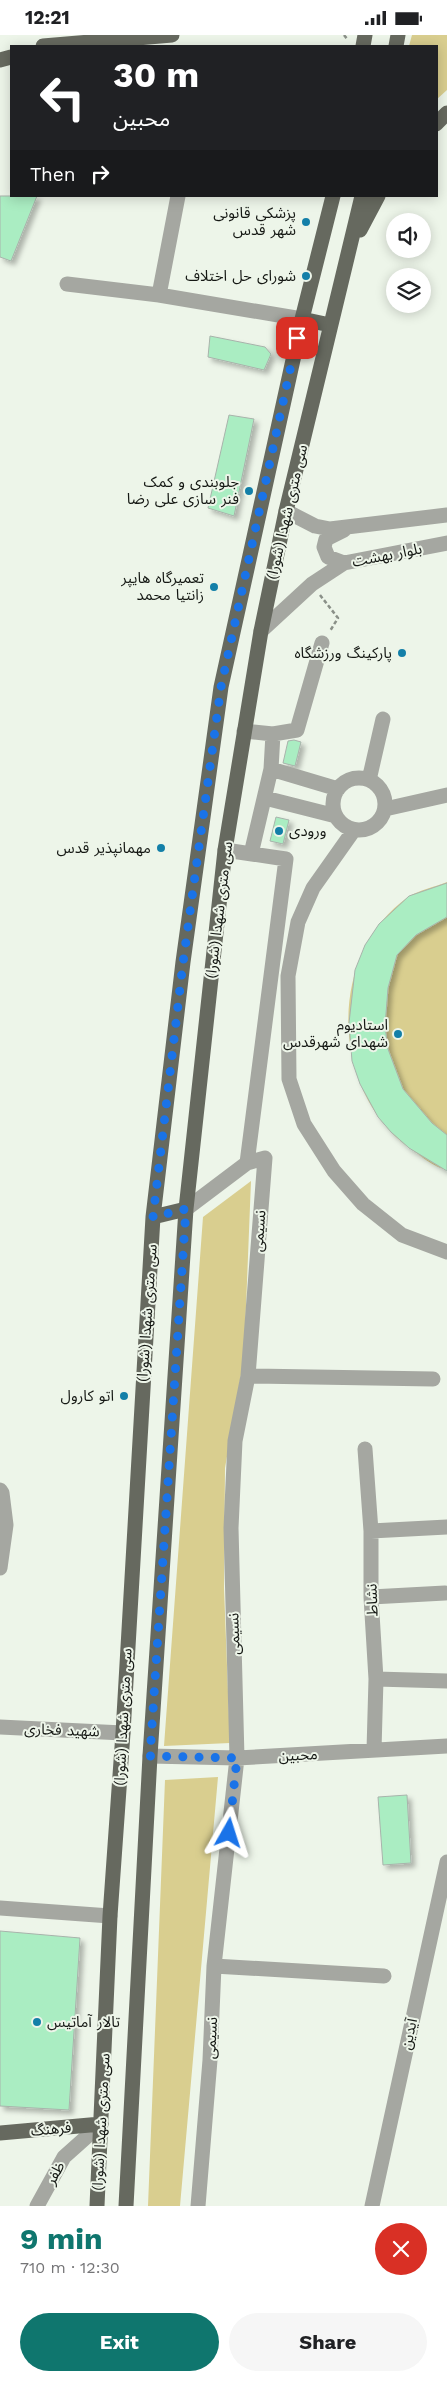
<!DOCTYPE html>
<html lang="en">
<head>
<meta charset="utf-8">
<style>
  :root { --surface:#fff; --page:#f6f6f6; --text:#202124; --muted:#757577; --accent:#0f766e }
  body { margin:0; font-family:"Work Sans","Noto Sans Arabic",sans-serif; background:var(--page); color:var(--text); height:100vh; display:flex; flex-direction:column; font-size:19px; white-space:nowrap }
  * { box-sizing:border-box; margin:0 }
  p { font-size:16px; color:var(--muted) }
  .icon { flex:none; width:28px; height:28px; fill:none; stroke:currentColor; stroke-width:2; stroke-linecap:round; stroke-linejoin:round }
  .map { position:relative; height:2171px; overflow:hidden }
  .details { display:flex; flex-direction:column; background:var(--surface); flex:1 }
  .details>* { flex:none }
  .top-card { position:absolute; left:10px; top:10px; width:428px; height:152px; border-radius:0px; box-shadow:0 2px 12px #0003; background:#202124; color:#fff; overflow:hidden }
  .tools { position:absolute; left:386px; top:178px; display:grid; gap:10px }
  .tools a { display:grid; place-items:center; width:45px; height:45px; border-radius:50%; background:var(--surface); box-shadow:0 2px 12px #0003; font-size:25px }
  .pin { position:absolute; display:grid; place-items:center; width:42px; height:42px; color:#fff; margin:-21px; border-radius:10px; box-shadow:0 2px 8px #0006 }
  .me { position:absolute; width:55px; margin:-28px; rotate:6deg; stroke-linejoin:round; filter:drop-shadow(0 0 4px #0008) }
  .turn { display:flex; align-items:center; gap:18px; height:105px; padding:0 20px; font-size:22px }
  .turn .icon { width:65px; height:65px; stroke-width:2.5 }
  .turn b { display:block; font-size:35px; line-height:42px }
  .then { display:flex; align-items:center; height:48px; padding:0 20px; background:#0003; gap:10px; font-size:19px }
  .round { display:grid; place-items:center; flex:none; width:52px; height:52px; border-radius:26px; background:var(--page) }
  .summary { display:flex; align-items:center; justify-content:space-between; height:85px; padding:0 20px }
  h1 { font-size:30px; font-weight:700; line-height:38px; color:var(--accent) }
  .primary-button { display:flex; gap:10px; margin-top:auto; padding:10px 20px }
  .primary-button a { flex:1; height:58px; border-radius:30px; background:var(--accent); color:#fff; font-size:20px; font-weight:700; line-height:58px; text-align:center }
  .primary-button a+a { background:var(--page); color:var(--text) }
  .status { display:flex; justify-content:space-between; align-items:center; height:35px; padding:0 25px; background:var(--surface); direction:ltr }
  .status svg { height:14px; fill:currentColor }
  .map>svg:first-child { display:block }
</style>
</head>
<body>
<div class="status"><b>12:21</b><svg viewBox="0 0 49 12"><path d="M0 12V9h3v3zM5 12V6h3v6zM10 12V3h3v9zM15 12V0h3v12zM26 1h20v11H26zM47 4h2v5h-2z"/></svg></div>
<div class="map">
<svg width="447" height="2171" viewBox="0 0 447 2171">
  <defs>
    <filter id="shadow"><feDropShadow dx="4" dy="4" stdDeviation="2.5" flood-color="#0004"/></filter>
  </defs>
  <rect width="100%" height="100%" fill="#edf5e9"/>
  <path fill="#d9ce8f" d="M 412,0 L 447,0 L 447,55 L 436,65 L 436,11 L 409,11 Z
    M 447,847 L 447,1135 C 433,1132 420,1120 408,1112 C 330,1054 327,919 408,862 C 419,855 435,852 447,847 Z
    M 251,1146 L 244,1322 L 225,1433 L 224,1553 L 230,1708 L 164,1711 L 203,1182 Z
    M 218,1742 L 180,2171 L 148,2171 L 165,1745 Z"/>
  <path fill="#aaedc2" stroke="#a8b3ab" filter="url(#shadow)" d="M 0,161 L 37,161 L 11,226 L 0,222 Z
    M 210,301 L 265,312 L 271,319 L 264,335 L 208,322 Z
    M 229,380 L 254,384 L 234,481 L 208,473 Z
    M 294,705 L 301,707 L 295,731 L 283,728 L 288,706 Z
    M 276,782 L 289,785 L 283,809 L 270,806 Z
    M 447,848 L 447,882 L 416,900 L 397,920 L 388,953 L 385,991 L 388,1014 L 403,1054 L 432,1088 L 447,1100 L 447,1136 L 409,1113 L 391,1097 L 378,1082 L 360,1049 L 352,1026 L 349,988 L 355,935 L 365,910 L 379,889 L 409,861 Z
    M 407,1760 L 411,1828 L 383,1830 L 378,1762 Z
    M 0,1896 L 80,1903 L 69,2075 L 0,2071 Z"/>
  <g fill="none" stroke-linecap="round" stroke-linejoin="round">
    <path stroke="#8a9088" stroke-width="2.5" stroke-dasharray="4 2.5" stroke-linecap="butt" d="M 344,0 L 348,5
      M 320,560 L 338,583 L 330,596"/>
    <path stroke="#a5a7a1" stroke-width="15" d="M 67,249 L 159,260 L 302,284
      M 159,260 L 178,161
      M 286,476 L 315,491 L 330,494 L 447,480
      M 344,495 L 326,504 L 324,512 L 328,522 L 344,528
      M 261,596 L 312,549 L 344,528 L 447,508
      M 244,696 L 273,699 L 297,695 L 322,608
      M 271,734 L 338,754
      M333 769a26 26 0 1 1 52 0a26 26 0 1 1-52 0Z
      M 369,745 L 383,684
      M 265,763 L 336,781
      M 385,774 L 447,760
      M 354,795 L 313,853 L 298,887 L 288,941 L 289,1044 L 304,1089 L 334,1136 L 363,1169 L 402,1200 L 447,1217
      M 225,815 L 286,824 L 247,1128
      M 251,819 L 271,734 L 273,699
      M 186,1174 L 247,1128 L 265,1123 L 248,1341 L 235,1406 L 231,1493 L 237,1723 L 214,1931 L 210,2025 L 198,2171
      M 248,1341 L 433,1344
      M 365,1414 L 371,1496 L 371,1562 L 376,1644 L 374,1715
      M 0,1455 L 2,1458 L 6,1490 L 0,1533
      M 371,1496 L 447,1492
      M 371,1562 L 445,1558
      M 376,1644 L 447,1646
      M 0,1692 L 123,1698
      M 150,1721 L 237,1723 L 447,1711
      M 0,1873 L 110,1881
      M 214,1931 L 384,1941
      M 37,2171 L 64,2122 L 101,2089
      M 372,2171 L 447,1827"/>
    <path stroke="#66695f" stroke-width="15" d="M 43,11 L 172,0
      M 363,11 L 365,0
      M 396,11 L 398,0
      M 0,25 L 11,22
      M 436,89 L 447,78
      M 360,195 L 378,161
      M 302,284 L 330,290
      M 153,1182 L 186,1174
      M 0,2098 L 101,2089
      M 97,2171 L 110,1881 L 123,1698 L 153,1182 L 183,927 L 221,652 L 302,284 L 333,161
      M 126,2171 L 150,1721 L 186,1174 L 225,815 L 261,596 L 286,476 L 362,161"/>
  </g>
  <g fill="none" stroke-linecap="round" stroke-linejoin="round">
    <path stroke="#1a73e8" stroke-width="9" stroke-dasharray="0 16.2" d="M 229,1798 L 237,1723 L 150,1721 L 186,1174 L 153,1182 L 183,928 L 221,652 L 297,303"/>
  </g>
  <g fill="#137fa8" stroke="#edf5e9" stroke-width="2">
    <circle cx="306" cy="187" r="5"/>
    <circle cx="306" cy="241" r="5"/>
    <circle cx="249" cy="456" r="5"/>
    <circle cx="214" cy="552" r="5"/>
    <circle cx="402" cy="618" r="5"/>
    <circle cx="279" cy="796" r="5"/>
    <circle cx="161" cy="813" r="5"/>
    <circle cx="398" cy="999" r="5"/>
    <circle cx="124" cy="1361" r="5"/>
    <circle cx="37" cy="1987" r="5"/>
  </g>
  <g text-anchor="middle" stroke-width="4" stroke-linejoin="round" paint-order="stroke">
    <g font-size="15" fill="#151814" stroke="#edf5e9" text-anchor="end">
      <text x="296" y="183">پزشکی قانونی<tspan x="296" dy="17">شهر قدس</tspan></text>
      <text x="296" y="246">شورای حل اختلاف</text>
      <text x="239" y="452">جلوبندی و کمک<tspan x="239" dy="17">فنر سازی علی رضا</tspan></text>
      <text x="204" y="548">تعمیرگاه هایپر<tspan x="204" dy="17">زانتیا محمد</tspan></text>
      <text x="392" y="623">پارکینگ ورزشگاه</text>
      <text x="289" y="801" text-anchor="start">ورودی</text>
      <text x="151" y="818">مهمانپذیر قدس</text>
      <text x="388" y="995">استادیوم<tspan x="388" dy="17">شهدای شهرقدس</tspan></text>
      <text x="114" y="1366">اتو کارول</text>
      <text x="47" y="1992" text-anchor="start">تالار آماتیس</text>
    </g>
    <g font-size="15" fill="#151814" stroke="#edf5e9">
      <text transform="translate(287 477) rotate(-77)" y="5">سی متری شهدا (شورا)</text>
      <text transform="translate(387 520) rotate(-11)" y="5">بلوار بهشت</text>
      <text transform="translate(219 875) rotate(-83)" y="5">سی متری شهدا (شورا)</text>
      <text transform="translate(259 1196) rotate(-86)" y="5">نسیمی</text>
      <text transform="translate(147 1278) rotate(-86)" y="5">سی متری شهدا (شورا)</text>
      <text transform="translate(372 1565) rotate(-92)" y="5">نشاط</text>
      <text transform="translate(234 1599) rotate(-92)" y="5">نسیمی</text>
      <text transform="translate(123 1682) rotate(-87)" y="5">سی متری شهدا (شورا)</text>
      <text transform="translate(62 1695) rotate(2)" y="5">شهید فخاری</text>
      <text transform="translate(298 1720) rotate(-3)" y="5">محبین</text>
      <text transform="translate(409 1999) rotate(-78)" y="5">آیدین</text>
      <text transform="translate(211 2003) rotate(-87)" y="5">نسیمی</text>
      <text transform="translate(101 2087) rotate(-87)" y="5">سی متری شهدا (شورا)</text>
      <text transform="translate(51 2094) rotate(-5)" y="5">فرهنگ</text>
      <text transform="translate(55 2138) rotate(-61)" y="5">ظفر</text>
    </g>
  </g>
</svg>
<div class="tools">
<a><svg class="icon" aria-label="sound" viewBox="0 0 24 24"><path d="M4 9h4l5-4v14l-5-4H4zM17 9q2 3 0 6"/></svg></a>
<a><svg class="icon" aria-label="layers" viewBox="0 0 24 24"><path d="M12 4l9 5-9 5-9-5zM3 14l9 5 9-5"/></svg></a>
</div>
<div class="pin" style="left:297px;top:303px;background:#d93025"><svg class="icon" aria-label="arrive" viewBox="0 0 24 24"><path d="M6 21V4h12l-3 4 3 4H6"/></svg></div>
<svg class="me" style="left:229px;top:1798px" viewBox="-20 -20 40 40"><path d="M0-17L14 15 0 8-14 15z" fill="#1a73e8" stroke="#fff" stroke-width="4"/></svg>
<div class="top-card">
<div class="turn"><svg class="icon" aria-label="left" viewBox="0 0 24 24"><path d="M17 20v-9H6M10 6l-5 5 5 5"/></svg><div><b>30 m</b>محبین</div></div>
<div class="then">Then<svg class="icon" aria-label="right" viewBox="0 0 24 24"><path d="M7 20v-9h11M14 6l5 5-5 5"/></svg></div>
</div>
</div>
<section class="details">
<div class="summary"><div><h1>9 min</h1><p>710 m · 12:30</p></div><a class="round" style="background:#d93025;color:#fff"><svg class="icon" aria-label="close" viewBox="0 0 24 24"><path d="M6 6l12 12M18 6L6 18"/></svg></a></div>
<div class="primary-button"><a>Exit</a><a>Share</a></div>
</section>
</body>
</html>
